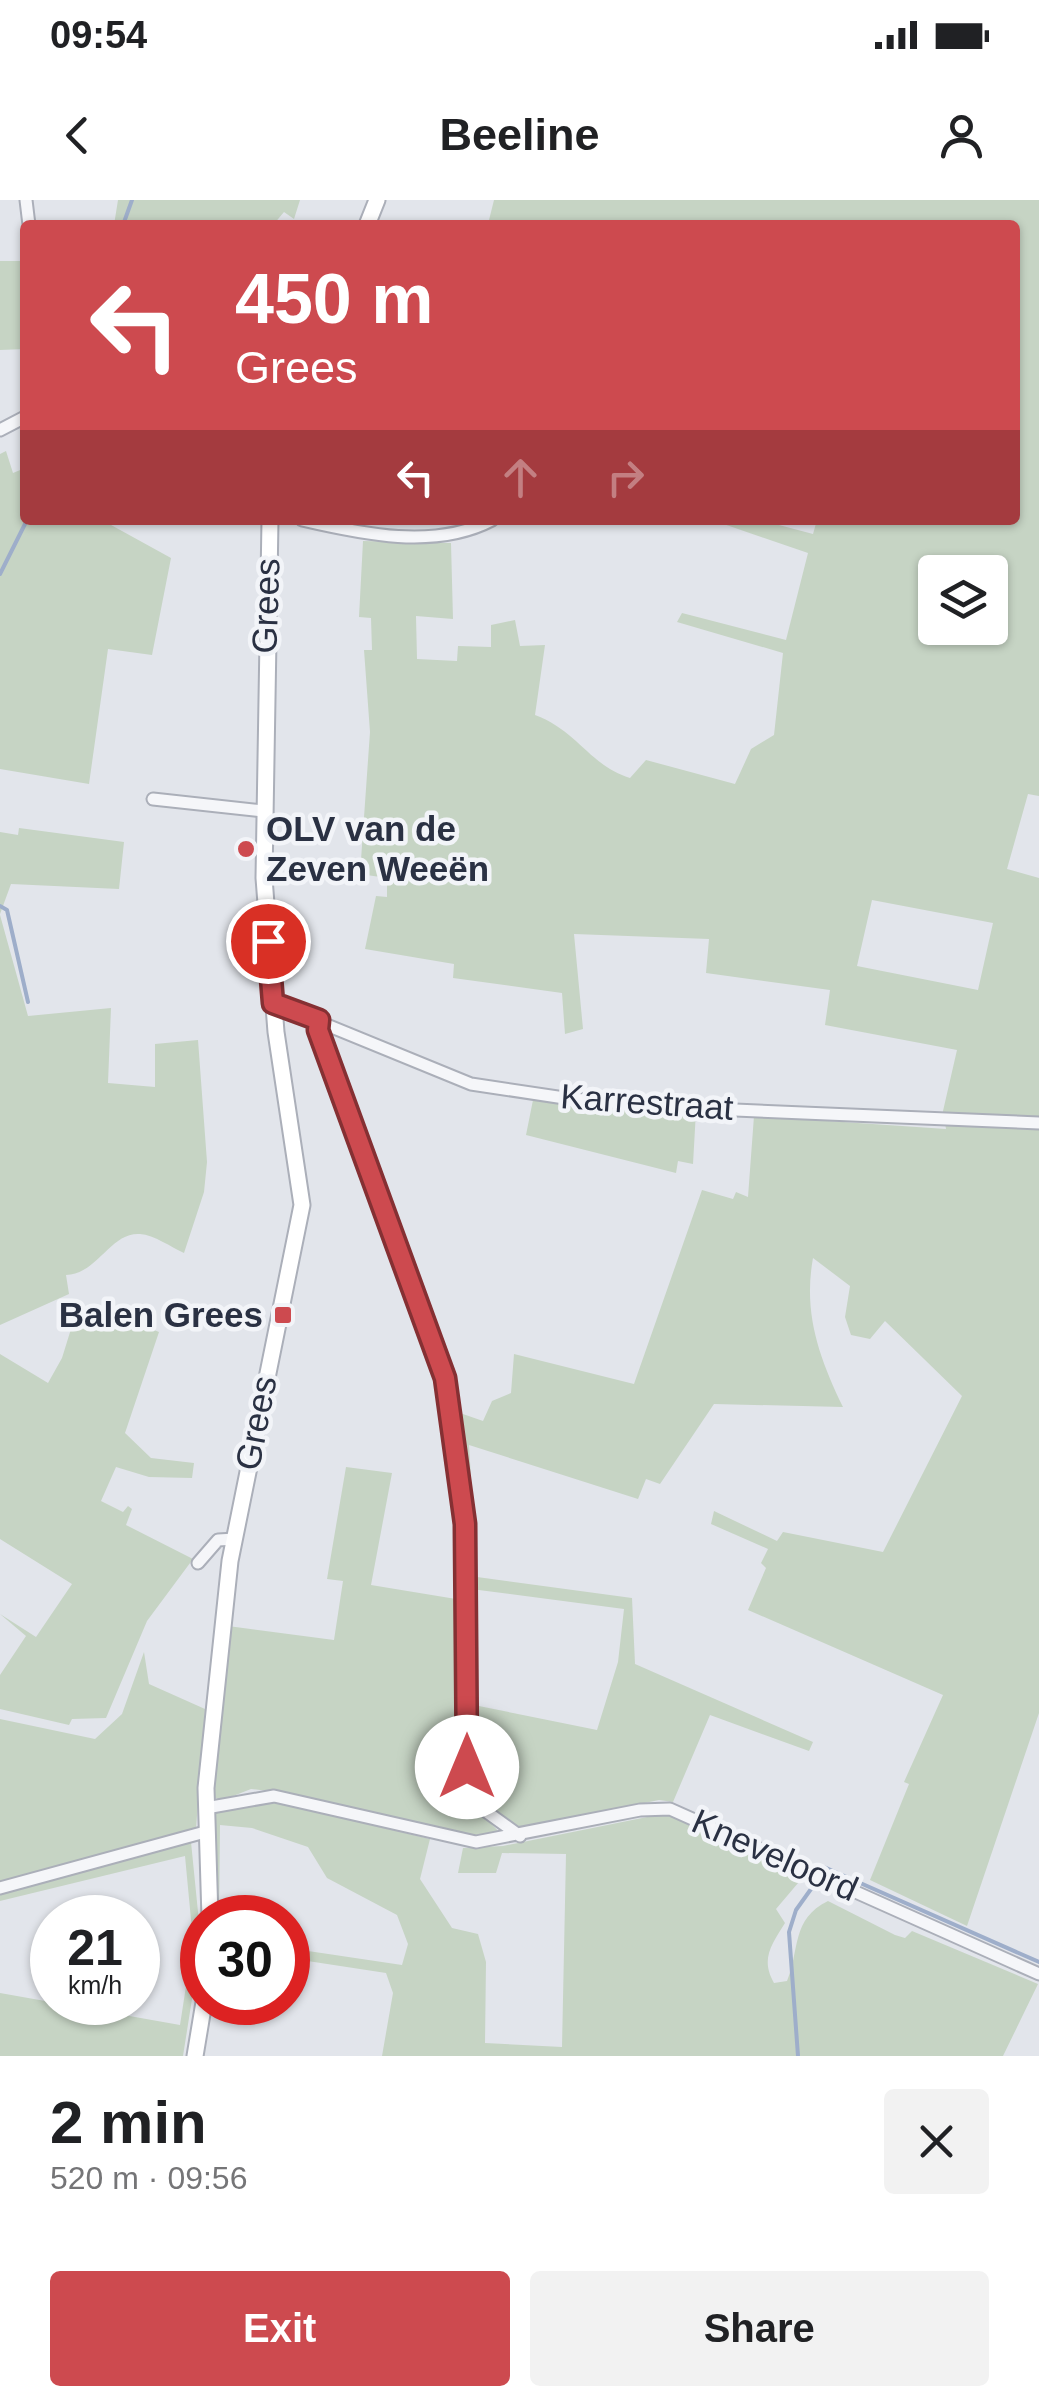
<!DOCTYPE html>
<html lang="en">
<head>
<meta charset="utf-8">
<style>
  :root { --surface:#fff; --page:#f2f2f2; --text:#202124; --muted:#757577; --accent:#cd4a4f }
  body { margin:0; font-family:Helvetica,sans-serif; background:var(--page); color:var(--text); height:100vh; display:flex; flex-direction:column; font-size:38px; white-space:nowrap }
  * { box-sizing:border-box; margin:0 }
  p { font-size:32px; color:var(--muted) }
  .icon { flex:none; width:55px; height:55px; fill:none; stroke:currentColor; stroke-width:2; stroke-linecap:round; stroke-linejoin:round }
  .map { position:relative; height:1856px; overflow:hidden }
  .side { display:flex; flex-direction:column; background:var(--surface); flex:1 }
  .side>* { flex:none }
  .banner { position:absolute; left:20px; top:20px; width:1000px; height:305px; border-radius:10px; box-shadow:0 2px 8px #0004; background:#cd4a4f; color:#fff; overflow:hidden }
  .tools { position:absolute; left:918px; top:355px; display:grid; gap:20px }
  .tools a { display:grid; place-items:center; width:90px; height:90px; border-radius:10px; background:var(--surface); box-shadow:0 2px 8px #0004; font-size:50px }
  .speed { position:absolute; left:30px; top:1695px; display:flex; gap:20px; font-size:50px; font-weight:700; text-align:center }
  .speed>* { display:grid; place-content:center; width:130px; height:130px; border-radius:50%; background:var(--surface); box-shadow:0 2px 8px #0004; line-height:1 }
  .speed small { font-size:25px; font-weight:400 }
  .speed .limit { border:15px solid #d22; background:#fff; color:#111 }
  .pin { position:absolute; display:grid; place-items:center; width:85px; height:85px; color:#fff; margin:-42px; border:5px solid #fff; border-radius:50%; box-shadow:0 2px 10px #0007 }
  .me { position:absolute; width:110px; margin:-55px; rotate:0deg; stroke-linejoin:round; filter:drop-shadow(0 0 8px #0008) }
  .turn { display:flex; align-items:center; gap:35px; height:210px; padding:0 50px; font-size:45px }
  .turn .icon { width:130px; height:130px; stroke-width:2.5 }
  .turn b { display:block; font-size:70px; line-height:85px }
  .lanes { display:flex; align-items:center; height:95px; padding:0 50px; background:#0003; justify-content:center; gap:50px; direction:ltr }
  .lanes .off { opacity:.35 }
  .round { display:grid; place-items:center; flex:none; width:105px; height:105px; border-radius:10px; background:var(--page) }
  .headline { display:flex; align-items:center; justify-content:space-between; height:170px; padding:0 50px }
  h1 { font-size:60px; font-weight:800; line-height:75px }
  .primary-button { display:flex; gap:20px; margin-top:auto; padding:20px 50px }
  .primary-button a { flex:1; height:115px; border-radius:10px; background:var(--accent); color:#fff; font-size:40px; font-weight:800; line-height:115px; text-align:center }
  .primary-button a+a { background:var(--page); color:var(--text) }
  .status { display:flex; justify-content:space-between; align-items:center; height:70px; padding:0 50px; background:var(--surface); direction:ltr }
  .status svg { height:28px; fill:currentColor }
  header { display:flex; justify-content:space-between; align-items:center; height:130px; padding:0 50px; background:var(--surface); font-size:45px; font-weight:800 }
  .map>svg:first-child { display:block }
</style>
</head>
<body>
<div class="status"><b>09:54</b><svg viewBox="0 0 49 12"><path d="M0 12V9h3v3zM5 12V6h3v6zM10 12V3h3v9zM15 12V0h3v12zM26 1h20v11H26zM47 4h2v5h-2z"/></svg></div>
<header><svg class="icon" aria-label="back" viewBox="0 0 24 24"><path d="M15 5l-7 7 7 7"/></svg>Beeline<svg class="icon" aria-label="person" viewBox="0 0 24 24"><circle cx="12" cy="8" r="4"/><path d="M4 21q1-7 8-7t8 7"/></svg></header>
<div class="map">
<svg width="1039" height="1856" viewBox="0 0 1039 1856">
  <rect width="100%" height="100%" fill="#e2e5eb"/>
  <path fill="#c6d4c4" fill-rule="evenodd" d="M 118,0 L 300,0 L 294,19 L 284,12 L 273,25 L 114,25 Z
    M 494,0 L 1039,0 L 1039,596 L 1028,594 L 1007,669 L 1039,678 L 1039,918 L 973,917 L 976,927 L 1039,930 L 1039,1513 L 967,1726 L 870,1680 L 909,1584 L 904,1582 L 943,1495 L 748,1410 L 766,1368 L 761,1363 L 768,1349 L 711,1324 L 714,1311 L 777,1341 L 783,1332 L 883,1352 L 962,1196 L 885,1121 L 870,1139 L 851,1135 L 845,1117 L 850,1086 L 813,1058 C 803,1113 819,1157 843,1207 L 714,1204 L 660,1284 L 646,1279 L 638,1299 L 469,1245 L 477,1377 L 632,1398 L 635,1464 L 813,1542 L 809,1551 L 710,1515 L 673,1602 L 659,1600 L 517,1629 C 461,1593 472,1565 469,1504 L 597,1530 L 618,1462 L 624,1409 L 471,1389 L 460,1213 L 483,1221 L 492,1201 L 511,1193 L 514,1154 L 634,1184 L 702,990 L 733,999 L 736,992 L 748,997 L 754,916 L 946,929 L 943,911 L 957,850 L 825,825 L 830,790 L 706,773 L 709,739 L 574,734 L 583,829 L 565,834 L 562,793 L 453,778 L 454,764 L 365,749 L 376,696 L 387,697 L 387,678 L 360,674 L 370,532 L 364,450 L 372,450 L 371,418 L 359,417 L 363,341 L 451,343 L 453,419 L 416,416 L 417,459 L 457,461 L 458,446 L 491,447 L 491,425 L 515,420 L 520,446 L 545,445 L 535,515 C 578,531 589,565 630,578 L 646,560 L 735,584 L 751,549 L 774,535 L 783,453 L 677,422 L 682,413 L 786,440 L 808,353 L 712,320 L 760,320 L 813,334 L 817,320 L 1015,320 L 1015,25 L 501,25 L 489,20 ZM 935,372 L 990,372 L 990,428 L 935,428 ZM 872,700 L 993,723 L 978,790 L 857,766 Z
    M 0,61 L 20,61 L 25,82 L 25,149 L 0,150 Z
    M 6,251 L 13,273 L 25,268 L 25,320 L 102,320 L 171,358 L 152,455 L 108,449 L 89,584 L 0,569 L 0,254 Z
    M 19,628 L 124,642 L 119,689 L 11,684 L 0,714 L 0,632 L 18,635 Z
    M 0,715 L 28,816 L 111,808 L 108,883 L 155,887 L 155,844 L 198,840 L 207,962 L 204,992 L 184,1053 C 171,1047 154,1035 140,1034 C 110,1032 98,1074 66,1075 L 69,1094 L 0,1125 Z
    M 533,900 L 696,911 L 693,964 L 678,961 L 676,973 L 526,935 Z
    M 89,1104 L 159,1132 L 125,1233 L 151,1258 L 194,1263 L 192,1278 L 149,1277 L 116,1267 L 101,1301 L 123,1312 L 128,1306 L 132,1309 L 126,1325 L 193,1359 L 147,1421 L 106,1518 L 72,1519 L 69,1525 L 0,1509 L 0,1475 L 26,1436 L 0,1414 L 36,1437 L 72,1384 L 0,1339 L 0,1154 L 48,1183 L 62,1158 L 71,1129 L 77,1129 Z
    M 346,1267 L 392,1273 L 371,1385 L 462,1400 L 463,1575 L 478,1610 L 503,1636 L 473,1638 L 278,1592 L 251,1589 L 223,1600 L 212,1597 L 228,1426 L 334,1440 L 343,1381 L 327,1379 Z
    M 144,1452 L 149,1484 L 205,1509 L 196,1629 L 0,1682 L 0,1519 L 95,1539 L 122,1514 Z
    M 264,1599 L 430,1639 L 420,1679 L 452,1728 L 478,1734 L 486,1762 L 485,1843 L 562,1847 L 566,1654 L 502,1653 L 496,1673 L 458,1673 L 463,1648 L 503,1646 L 667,1613 L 804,1676 L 776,1709 L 785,1723 C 772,1744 760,1759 774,1783 L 787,1781 C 800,1750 791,1719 828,1701 L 895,1735 L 905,1738 L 912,1731 L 1038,1784 L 1003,1856 L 382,1856 L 393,1793 L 386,1773 L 288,1758 L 288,1748 L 402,1765 L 408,1744 L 397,1715 L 327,1678 L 308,1647 L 252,1628 L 220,1625 L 219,1717 L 213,1717 L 211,1613 Z
    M 191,1642 L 201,1742 L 183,1856 L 0,1856 L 0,1793 L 180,1825 L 193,1741 L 185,1656 L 0,1701 L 0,1693 Z"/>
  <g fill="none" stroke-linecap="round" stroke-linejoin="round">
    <path stroke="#9eaeca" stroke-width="4" d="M 123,25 L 132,0
      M 0,374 L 27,320
      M 0,706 L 7,710 L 28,802
      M 824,1667 L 1039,1762
      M 798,1856 L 789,1732 L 796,1710 L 816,1682"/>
    <g stroke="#abafb9" stroke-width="15">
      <path id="street" d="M 26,0 L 29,25
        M 0,230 L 25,217
        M 302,320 C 362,334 435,350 492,320
        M 153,599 L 263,611
        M 273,803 L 471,884 L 571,899 L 712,909 L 1039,923
        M 319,821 L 318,830 L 445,1178 L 465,1324 L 469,1582 L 484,1610 L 520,1636
        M 198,1363 L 218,1340 L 235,1339
        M 206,1608 L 274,1596 L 476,1642 L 640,1610 L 670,1609 L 1039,1774
        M 0,1688 L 205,1632"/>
    </g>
    <g stroke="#abafb9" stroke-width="19">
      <path id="secondary" d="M 367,25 L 377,0
        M 210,1718 L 206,1588 L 230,1361 L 302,1005 L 276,832 L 264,678 L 270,320
        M 195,1856 L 204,1802"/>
    </g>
    <use href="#street" stroke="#f5f6f9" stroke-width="11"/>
    <use href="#secondary" stroke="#fff" stroke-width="15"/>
  </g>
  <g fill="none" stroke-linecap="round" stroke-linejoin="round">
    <g stroke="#853033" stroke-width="25">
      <path id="route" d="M 268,741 L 273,803 L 319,820 L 318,830 L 445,1178 L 465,1324 L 467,1567"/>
    </g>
    <use href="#route" stroke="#cd4a4f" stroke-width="18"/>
  </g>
  <g fill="#cd4a4f" stroke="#f2f4f8" stroke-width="4">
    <circle cx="246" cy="649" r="10"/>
    <rect x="273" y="1105" width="20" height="20" rx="5"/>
  </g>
  <g text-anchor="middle" stroke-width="9" stroke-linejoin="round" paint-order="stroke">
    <g font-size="35" fill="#2a3143" stroke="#f2f4f8">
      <text transform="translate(266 406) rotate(-88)" y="12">Grees</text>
      <text transform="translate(647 902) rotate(4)" y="12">Karrestraat</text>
      <text transform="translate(256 1223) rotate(-79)" y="12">Grees</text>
      <text transform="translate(775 1655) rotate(24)" y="12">Kneveloord</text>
    </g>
    <g font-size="35" font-weight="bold" fill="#2a3143" stroke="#f2f4f8" text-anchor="start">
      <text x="266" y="641">OLV van de<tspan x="266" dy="40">Zeven Weeën</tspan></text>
      <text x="263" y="1127" text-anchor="end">Balen Grees</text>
    </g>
  </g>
</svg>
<div class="tools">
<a><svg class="icon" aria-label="layers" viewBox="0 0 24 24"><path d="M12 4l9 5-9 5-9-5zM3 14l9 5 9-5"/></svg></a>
</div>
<div class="speed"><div>21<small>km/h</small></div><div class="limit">30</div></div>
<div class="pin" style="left:268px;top:741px;background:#d93025"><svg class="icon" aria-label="arrive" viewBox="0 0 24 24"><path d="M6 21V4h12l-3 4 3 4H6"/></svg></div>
<svg class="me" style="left:467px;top:1567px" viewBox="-20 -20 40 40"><circle r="19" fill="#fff"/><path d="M0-13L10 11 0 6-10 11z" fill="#cd4a4f"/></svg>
<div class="banner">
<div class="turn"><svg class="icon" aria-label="left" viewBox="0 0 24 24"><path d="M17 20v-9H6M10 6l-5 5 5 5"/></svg><div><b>450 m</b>Grees</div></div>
<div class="lanes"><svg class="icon" aria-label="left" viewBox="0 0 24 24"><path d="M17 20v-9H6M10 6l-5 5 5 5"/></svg><svg class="icon off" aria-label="ahead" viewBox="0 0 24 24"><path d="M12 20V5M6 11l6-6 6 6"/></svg><svg class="icon off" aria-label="right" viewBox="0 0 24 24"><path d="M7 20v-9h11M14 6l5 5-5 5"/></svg></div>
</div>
</div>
<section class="side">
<div class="headline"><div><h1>2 min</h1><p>520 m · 09:56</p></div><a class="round"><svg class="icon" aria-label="close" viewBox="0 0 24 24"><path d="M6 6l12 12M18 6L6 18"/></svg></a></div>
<div class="primary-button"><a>Exit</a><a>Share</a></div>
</section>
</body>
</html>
